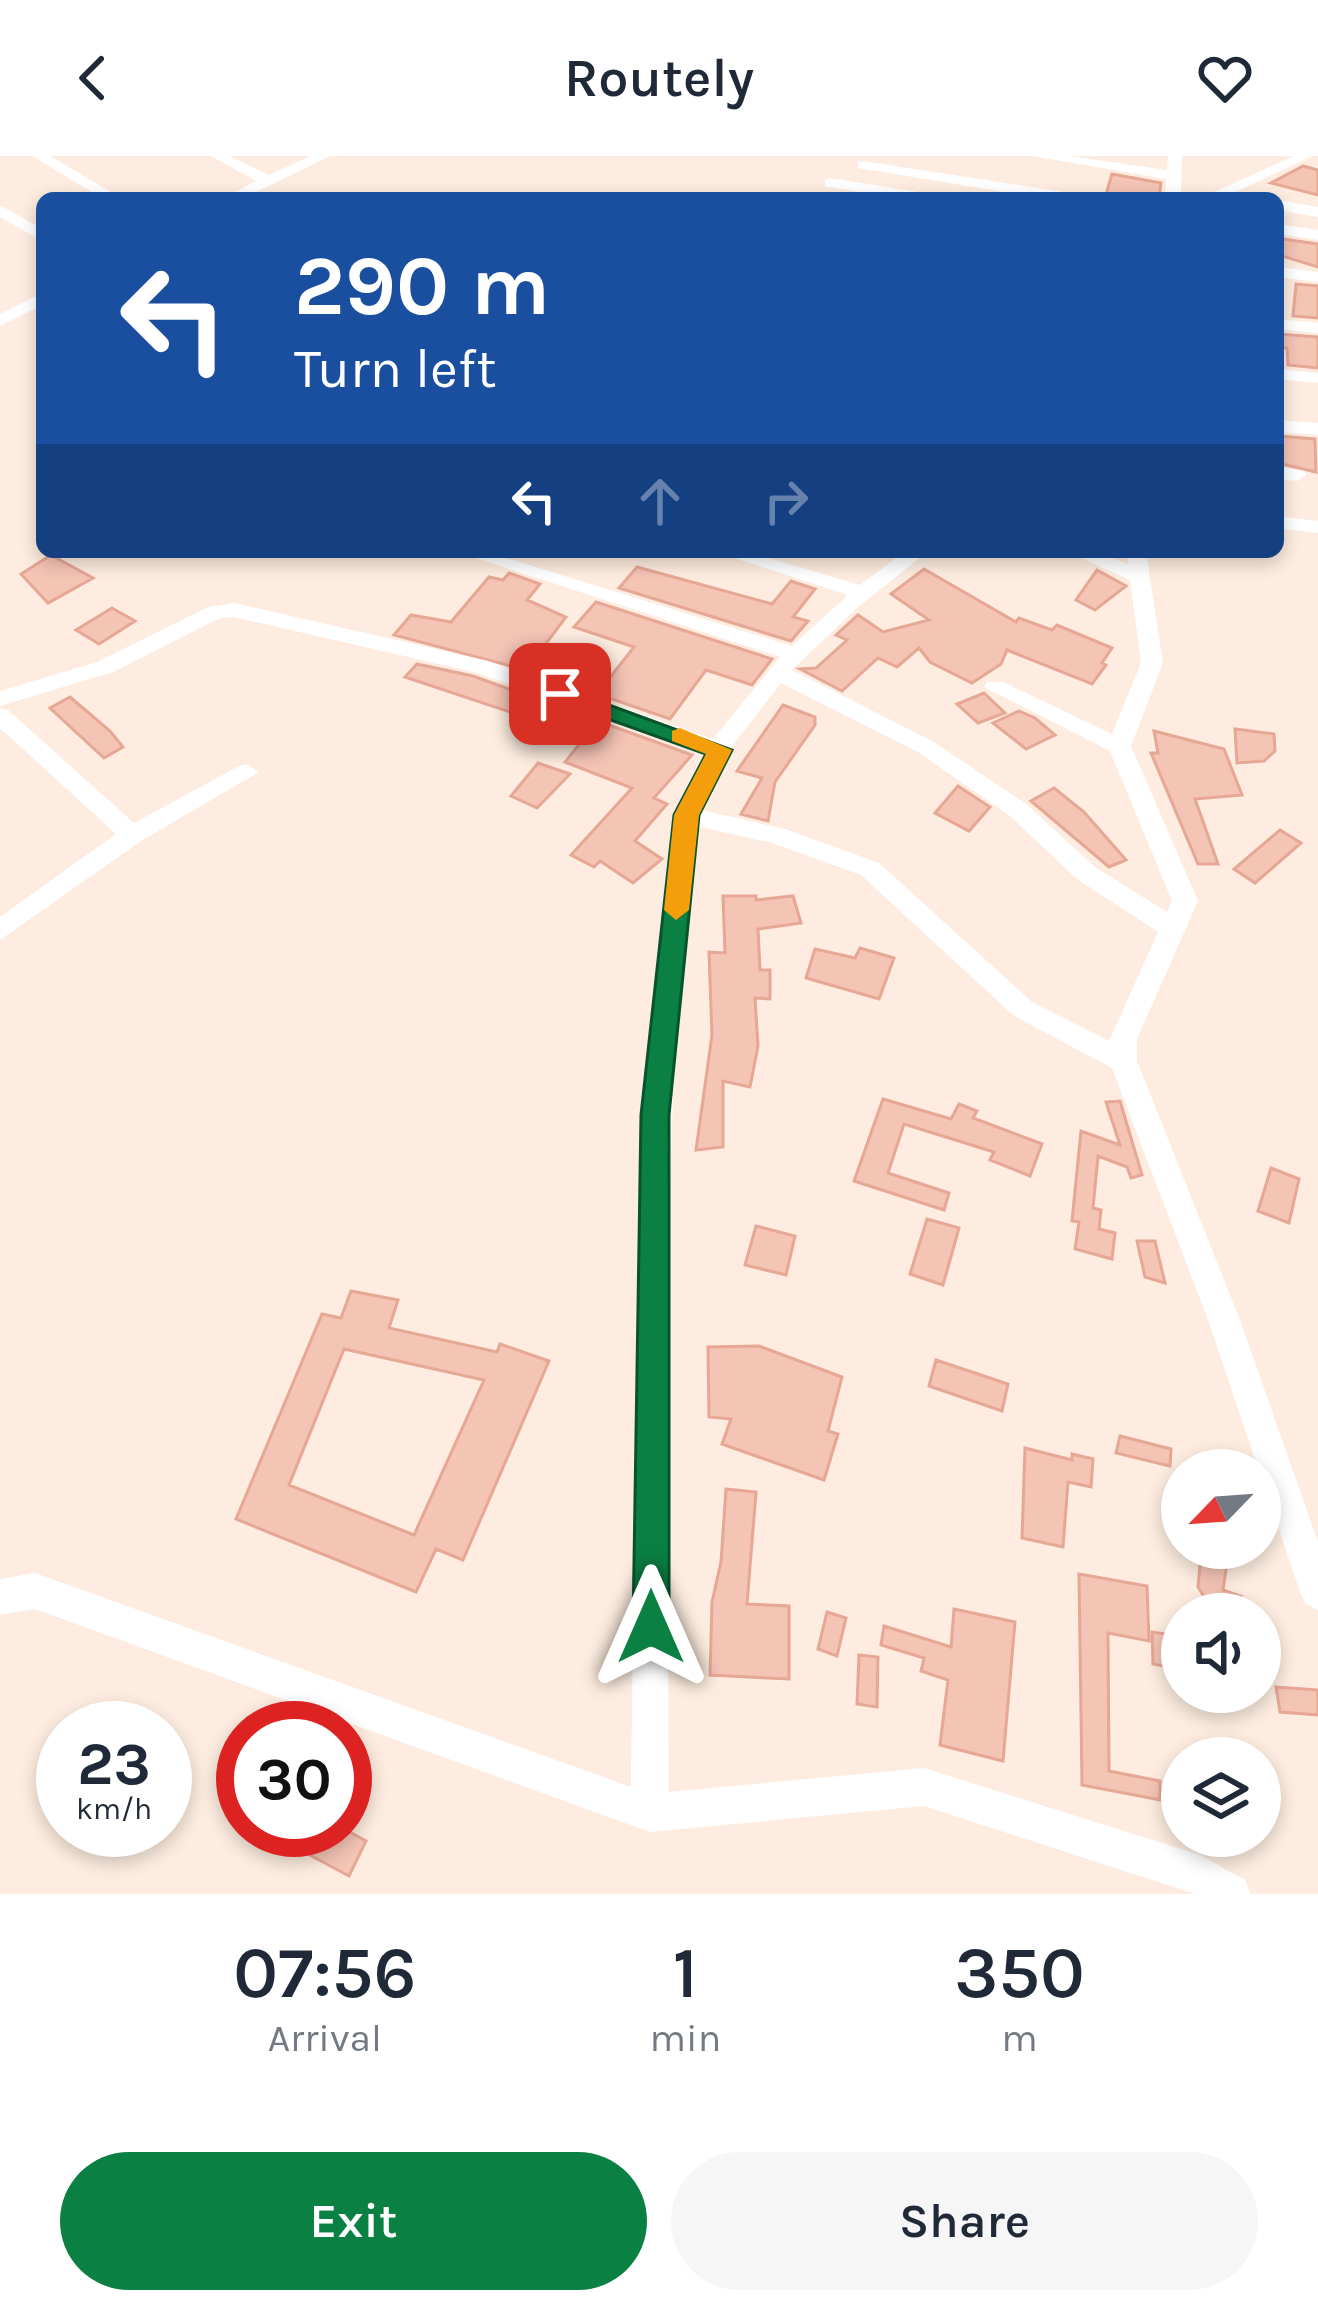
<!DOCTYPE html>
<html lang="en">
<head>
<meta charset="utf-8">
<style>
  :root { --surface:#fff; --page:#f6f6f7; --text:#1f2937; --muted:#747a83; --accent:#0b8043 }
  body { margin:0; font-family:Karla,sans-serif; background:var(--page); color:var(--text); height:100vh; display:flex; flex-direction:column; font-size:45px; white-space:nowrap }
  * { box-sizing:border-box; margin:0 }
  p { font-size:39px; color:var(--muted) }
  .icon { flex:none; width:66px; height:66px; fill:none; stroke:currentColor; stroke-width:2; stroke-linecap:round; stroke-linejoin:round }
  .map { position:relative; height:1738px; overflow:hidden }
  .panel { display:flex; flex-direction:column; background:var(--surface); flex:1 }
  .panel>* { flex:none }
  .hud { position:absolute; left:36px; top:36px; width:1248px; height:366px; border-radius:18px; box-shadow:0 6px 18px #0003; background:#1a4fa0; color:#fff; overflow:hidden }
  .needle { width:78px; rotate:245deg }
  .controls { position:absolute; left:1161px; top:1293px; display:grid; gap:24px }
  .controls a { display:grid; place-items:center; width:120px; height:120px; border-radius:50%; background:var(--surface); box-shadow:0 6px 18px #0003; font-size:60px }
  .speed { position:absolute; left:36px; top:1545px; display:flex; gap:24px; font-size:60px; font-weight:700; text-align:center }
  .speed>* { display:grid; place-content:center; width:156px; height:156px; border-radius:50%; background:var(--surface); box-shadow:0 6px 18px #0003; line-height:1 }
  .speed small { font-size:30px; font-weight:400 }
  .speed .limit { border:18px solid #d22; background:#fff; color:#111 }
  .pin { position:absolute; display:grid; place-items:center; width:102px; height:102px; color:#fff; margin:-51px; border-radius:24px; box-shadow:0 6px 18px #0006 }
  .me { position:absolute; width:132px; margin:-66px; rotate:0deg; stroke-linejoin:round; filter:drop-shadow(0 0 9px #0008) }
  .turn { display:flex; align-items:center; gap:42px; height:252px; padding:0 60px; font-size:54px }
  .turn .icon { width:156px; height:156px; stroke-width:2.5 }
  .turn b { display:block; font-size:84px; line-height:102px }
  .lanes { display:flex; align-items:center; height:114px; padding:0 60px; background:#0003; justify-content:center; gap:60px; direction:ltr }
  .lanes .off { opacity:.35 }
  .eta { display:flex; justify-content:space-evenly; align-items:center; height:204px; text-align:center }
  .eta b { font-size:72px; font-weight:600; line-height:84px }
  .action { display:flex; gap:24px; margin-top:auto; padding:24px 60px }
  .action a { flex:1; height:138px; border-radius:72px; background:var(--accent); color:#fff; font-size:48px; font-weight:600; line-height:138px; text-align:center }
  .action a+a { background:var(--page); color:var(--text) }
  header { display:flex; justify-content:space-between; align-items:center; height:156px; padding:0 60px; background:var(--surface); font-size:54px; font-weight:600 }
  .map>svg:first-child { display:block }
</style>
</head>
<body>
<header><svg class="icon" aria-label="back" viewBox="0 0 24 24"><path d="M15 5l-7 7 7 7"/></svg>Routely<svg class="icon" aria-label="heart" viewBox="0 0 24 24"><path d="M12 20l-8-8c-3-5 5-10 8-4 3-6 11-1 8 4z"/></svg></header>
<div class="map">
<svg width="1318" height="1738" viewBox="0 0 1318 1738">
  <rect width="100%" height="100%" fill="#fdecdf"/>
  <path fill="#f4c4b5" stroke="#e7a795" stroke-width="3" fill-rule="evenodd" d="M 1303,10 L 1318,14 L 1318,39 L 1271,27 Z
    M 1112,18 L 1161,27 L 1159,42 L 1105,42 Z
    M 1283,83 L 1318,88 L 1318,111 L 1279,99 Z
    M 1296,128 L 1318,130 L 1318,162 L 1293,160 Z
    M 1278,178 L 1318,181 L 1318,212 L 1288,209 L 1287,192 L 1278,191 Z
    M 1278,280 L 1315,283 L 1316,316 L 1278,307 Z
    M 51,399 L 93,422 L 48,447 L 21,418 Z
    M 637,411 L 772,448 L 791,425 L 815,433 L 793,461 L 808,465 L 791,485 L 619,432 Z
    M 924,413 L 1016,466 L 1019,462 L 1052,474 L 1057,469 L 1112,492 L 1102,507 L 1106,509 L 1092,528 L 1007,494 L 1001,508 L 972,527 L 930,506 L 919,492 L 897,511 L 878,502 L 842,535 L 800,513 L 816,512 L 847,484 L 836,479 L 858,459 L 883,476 L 929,464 L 891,438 Z
    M 1097,414 L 1126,430 L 1095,454 L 1076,444 Z
    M 509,417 L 540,428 L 527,444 L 566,461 L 526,514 L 394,479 L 411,459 L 451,466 L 489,421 L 503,424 Z
    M 596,446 L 772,503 L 752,529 L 706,514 L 670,563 L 597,538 L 634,491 L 574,471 Z
    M 112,452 L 135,465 L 99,488 L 76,474 Z
    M 417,508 L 473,520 L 692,599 L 654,642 L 667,648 L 635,685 L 662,703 L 633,727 L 600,705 L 594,711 L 571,699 L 632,632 L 565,606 L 585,581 L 405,521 Z
    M 984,537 L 1005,557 L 978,567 L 957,548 Z
    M 70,541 L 110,575 L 123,591 L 104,602 L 50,552 Z
    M 783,549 L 815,561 L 815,569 L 775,626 L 768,665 L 741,658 L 762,622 L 737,615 Z
    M 1019,555 L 1035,562 L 1055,579 L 1026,593 L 993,567 Z
    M 1235,573 L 1274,578 L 1275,595 L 1264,605 L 1237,607 Z
    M 1154,575 L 1224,593 L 1242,639 L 1195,643 L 1218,708 L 1198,708 L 1151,597 L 1158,597 Z
    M 538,607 L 570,618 L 537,652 L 511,640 Z
    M 958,630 L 990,651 L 969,675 L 935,657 Z
    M 1054,632 L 1084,656 L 1126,704 L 1109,711 L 1031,645 Z
    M 1280,674 L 1301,687 L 1255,727 L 1234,713 Z
    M 723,740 L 756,740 L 756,744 L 793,740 L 801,767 L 758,773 L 760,814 L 770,814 L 770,843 L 755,842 L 758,890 L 750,931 L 723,925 L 723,991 L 696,994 L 712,879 L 709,796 L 725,797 Z
    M 860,792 L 894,802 L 879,843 L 806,822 L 815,793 L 855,802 Z
    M 883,943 L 951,963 L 959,948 L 977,955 L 973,962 L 1042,988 L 1030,1020 L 990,1004 L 994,996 L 904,968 L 888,1017 L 949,1037 L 944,1054 L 854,1025 Z
    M 1120,945 L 1142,1019 L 1131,1022 L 1127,1011 L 1098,1000 L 1093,1052 L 1101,1054 L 1099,1073 L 1115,1077 L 1112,1103 L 1075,1093 L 1079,1066 L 1072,1065 L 1081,975 L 1120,989 L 1106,946 Z
    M 1271,1012 L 1299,1023 L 1289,1067 L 1258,1055 Z
    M 927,1063 L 959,1072 L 943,1129 L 910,1118 Z
    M 756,1070 L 795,1080 L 786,1119 L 745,1109 Z
    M 1137,1085 L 1155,1085 L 1165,1127 L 1145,1121 Z
    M 351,1135 L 398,1144 L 389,1172 L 497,1196 L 500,1188 L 549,1205 L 463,1404 L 436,1393 L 416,1436 L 236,1363 L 322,1158 L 341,1162 ZM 344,1193 L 484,1224 L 414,1379 L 289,1329 Z
    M 759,1190 L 842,1221 L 828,1275 L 838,1278 L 824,1324 L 722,1288 L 731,1263 L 709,1261 L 708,1191 Z
    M 936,1204 L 1008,1228 L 1002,1255 L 929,1230 Z
    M 1120,1280 L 1171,1293 L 1170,1310 L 1116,1297 Z
    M 1025,1292 L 1072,1304 L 1072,1298 L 1093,1303 L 1091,1331 L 1068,1326 L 1063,1391 L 1022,1382 Z
    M 726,1333 L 756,1336 L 747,1448 L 789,1450 L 789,1523 L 710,1519 L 712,1446 L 721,1406 Z
    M 1201,1398 L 1227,1406 L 1223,1434 L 1240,1440 L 1212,1454 L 1198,1431 Z
    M 1079,1418 L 1147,1430 L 1149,1485 L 1108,1477 L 1109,1615 L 1160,1625 L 1160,1644 L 1082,1629 Z
    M 954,1453 L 1015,1466 L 1003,1605 L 940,1589 L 948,1524 L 921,1515 L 924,1502 L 881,1489 L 884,1470 L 951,1491 Z
    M 827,1456 L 846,1462 L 837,1500 L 818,1493 Z
    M 1152,1476 L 1173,1479 L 1174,1512 L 1153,1508 Z
    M 859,1499 L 878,1501 L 877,1551 L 857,1548 Z
    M 1276,1531 L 1318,1534 L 1318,1559 L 1280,1556 Z
    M 263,1674 L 346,1674 L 366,1685 L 349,1720 Z"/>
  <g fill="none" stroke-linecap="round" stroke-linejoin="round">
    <path fill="#fff" fill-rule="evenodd" d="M 32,0 L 50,0 L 121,42 L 102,42 Z
      M 211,0 L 229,0 L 269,19 L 311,0 L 330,0 L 244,42 L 224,42 L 256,25 Z
      M 1032,0 L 1069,0 L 1167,14 L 1168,0 L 1182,0 L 1181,42 L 1165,42 L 1166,23 Z
      M 1294,0 L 1313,0 L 1222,42 L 1201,42 Z
      M 863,5 L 1070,37 L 1078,42 L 1041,42 L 858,12 L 858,6 Z
      M 830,22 L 924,37 L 932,42 L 895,42 L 825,30 L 825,24 Z
      M 1278,44 L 1318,51 L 1318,61 L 1278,54 Z
      M 0,49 L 42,73 L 42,85 L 0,61 Z
      M 1278,68 L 1318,74 L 1318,84 L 1278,78 Z
      M 1278,111 L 1318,116 L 1318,126 L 1278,121 Z
      M 42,137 L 42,149 L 0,170 L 0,158 Z
      M 1278,163 L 1318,167 L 1318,177 L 1278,173 Z
      M 1278,213 L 1318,217 L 1318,227 L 1278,223 Z
      M 1278,264 L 1318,267 L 1318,279 L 1278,276 Z
      M 1278,311 L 1304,315 L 1307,319 L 1297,325 L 1278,323 Z
      M 1278,360 L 1318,365 L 1318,377 L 1278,372 Z
      M 716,396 L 748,396 L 860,429 L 904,396 L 927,396 L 858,451 L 792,514 L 934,586 L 1026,648 L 1095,711 L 1167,756 L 1172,745 L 1110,595 L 984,531 L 987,526 L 1003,526 L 1112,578 L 1141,507 L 1130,424 L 1068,396 L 1096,396 L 1128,408 L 1126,396 L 1146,396 L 1163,507 L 1131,590 L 1198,745 L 1137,883 L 1137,905 L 1240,1164 L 1318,1386 L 1318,1454 L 1306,1448 L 1300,1436 L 1208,1164 L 1112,912 L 1014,860 L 861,719 L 772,687 L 696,670 L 689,722 L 673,942 L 666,1146 L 669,1636 L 924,1612 L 1200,1699 L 1245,1724 L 1251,1738 L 1195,1738 L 924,1650 L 650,1676 L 35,1453 L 0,1459 L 0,1423 L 35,1417 L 631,1631 L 638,1043 L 670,677 L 674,659 L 705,597 L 474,516 L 234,461 L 220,462 L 113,516 L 0,550 L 0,535 L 97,506 L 208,451 L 234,447 L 488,505 L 713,583 L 780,501 L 476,402 L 486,396 L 493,398 L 792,490 L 848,439 ZM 781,527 L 918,596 L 1010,660 L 1077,723 L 1158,776 L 1109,885 L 1032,846 L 879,707 L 785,673 L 701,654 L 733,589 Z
      M 0,552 L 8,554 L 134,667 L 239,610 L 247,608 L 259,616 L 141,685 L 0,784 L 0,761 L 116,678 L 0,572 Z"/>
  </g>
  <path fill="#0b8043" stroke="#07532c" stroke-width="3" d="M 560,531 L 732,594 L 699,659 L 669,959 L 669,1471 L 664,1483 L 651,1489 L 639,1483 L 633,1471 L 641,959 L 674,659 L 706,598 L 552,543 L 552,533 Z"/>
  <path fill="#f59e0b" d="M 680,572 L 732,594 L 699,659 L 689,754 L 676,764 L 664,754 L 674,659 L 706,598 L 672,585 L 672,575 Z"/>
</svg>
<div class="controls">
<a><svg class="needle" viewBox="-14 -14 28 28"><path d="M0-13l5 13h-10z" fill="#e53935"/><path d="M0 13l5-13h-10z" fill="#747a83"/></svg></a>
<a><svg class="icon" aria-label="sound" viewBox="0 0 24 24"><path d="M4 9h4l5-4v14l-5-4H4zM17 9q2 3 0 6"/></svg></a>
<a><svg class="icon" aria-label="layers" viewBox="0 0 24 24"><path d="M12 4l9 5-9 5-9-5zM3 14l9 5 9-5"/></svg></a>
</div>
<div class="speed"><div>23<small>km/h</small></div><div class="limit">30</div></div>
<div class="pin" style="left:560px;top:538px;background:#d93025"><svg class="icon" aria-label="arrive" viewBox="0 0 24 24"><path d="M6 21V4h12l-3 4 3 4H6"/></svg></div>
<svg class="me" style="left:651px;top:1471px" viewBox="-20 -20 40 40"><path d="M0-17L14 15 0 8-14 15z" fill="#0b8043" stroke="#fff" stroke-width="4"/></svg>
<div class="hud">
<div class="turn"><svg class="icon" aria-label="left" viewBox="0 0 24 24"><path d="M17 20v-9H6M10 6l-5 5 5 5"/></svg><div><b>290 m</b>Turn left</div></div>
<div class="lanes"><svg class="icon" aria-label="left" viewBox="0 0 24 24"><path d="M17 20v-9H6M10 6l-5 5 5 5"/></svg><svg class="icon off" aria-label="ahead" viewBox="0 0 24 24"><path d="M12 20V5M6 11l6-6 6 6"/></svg><svg class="icon off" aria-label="right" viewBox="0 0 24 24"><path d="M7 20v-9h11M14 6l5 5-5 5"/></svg></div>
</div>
</div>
<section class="panel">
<div class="eta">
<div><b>07:56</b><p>Arrival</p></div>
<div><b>1</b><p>min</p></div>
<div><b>350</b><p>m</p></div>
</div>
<div class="action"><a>Exit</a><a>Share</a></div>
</section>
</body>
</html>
